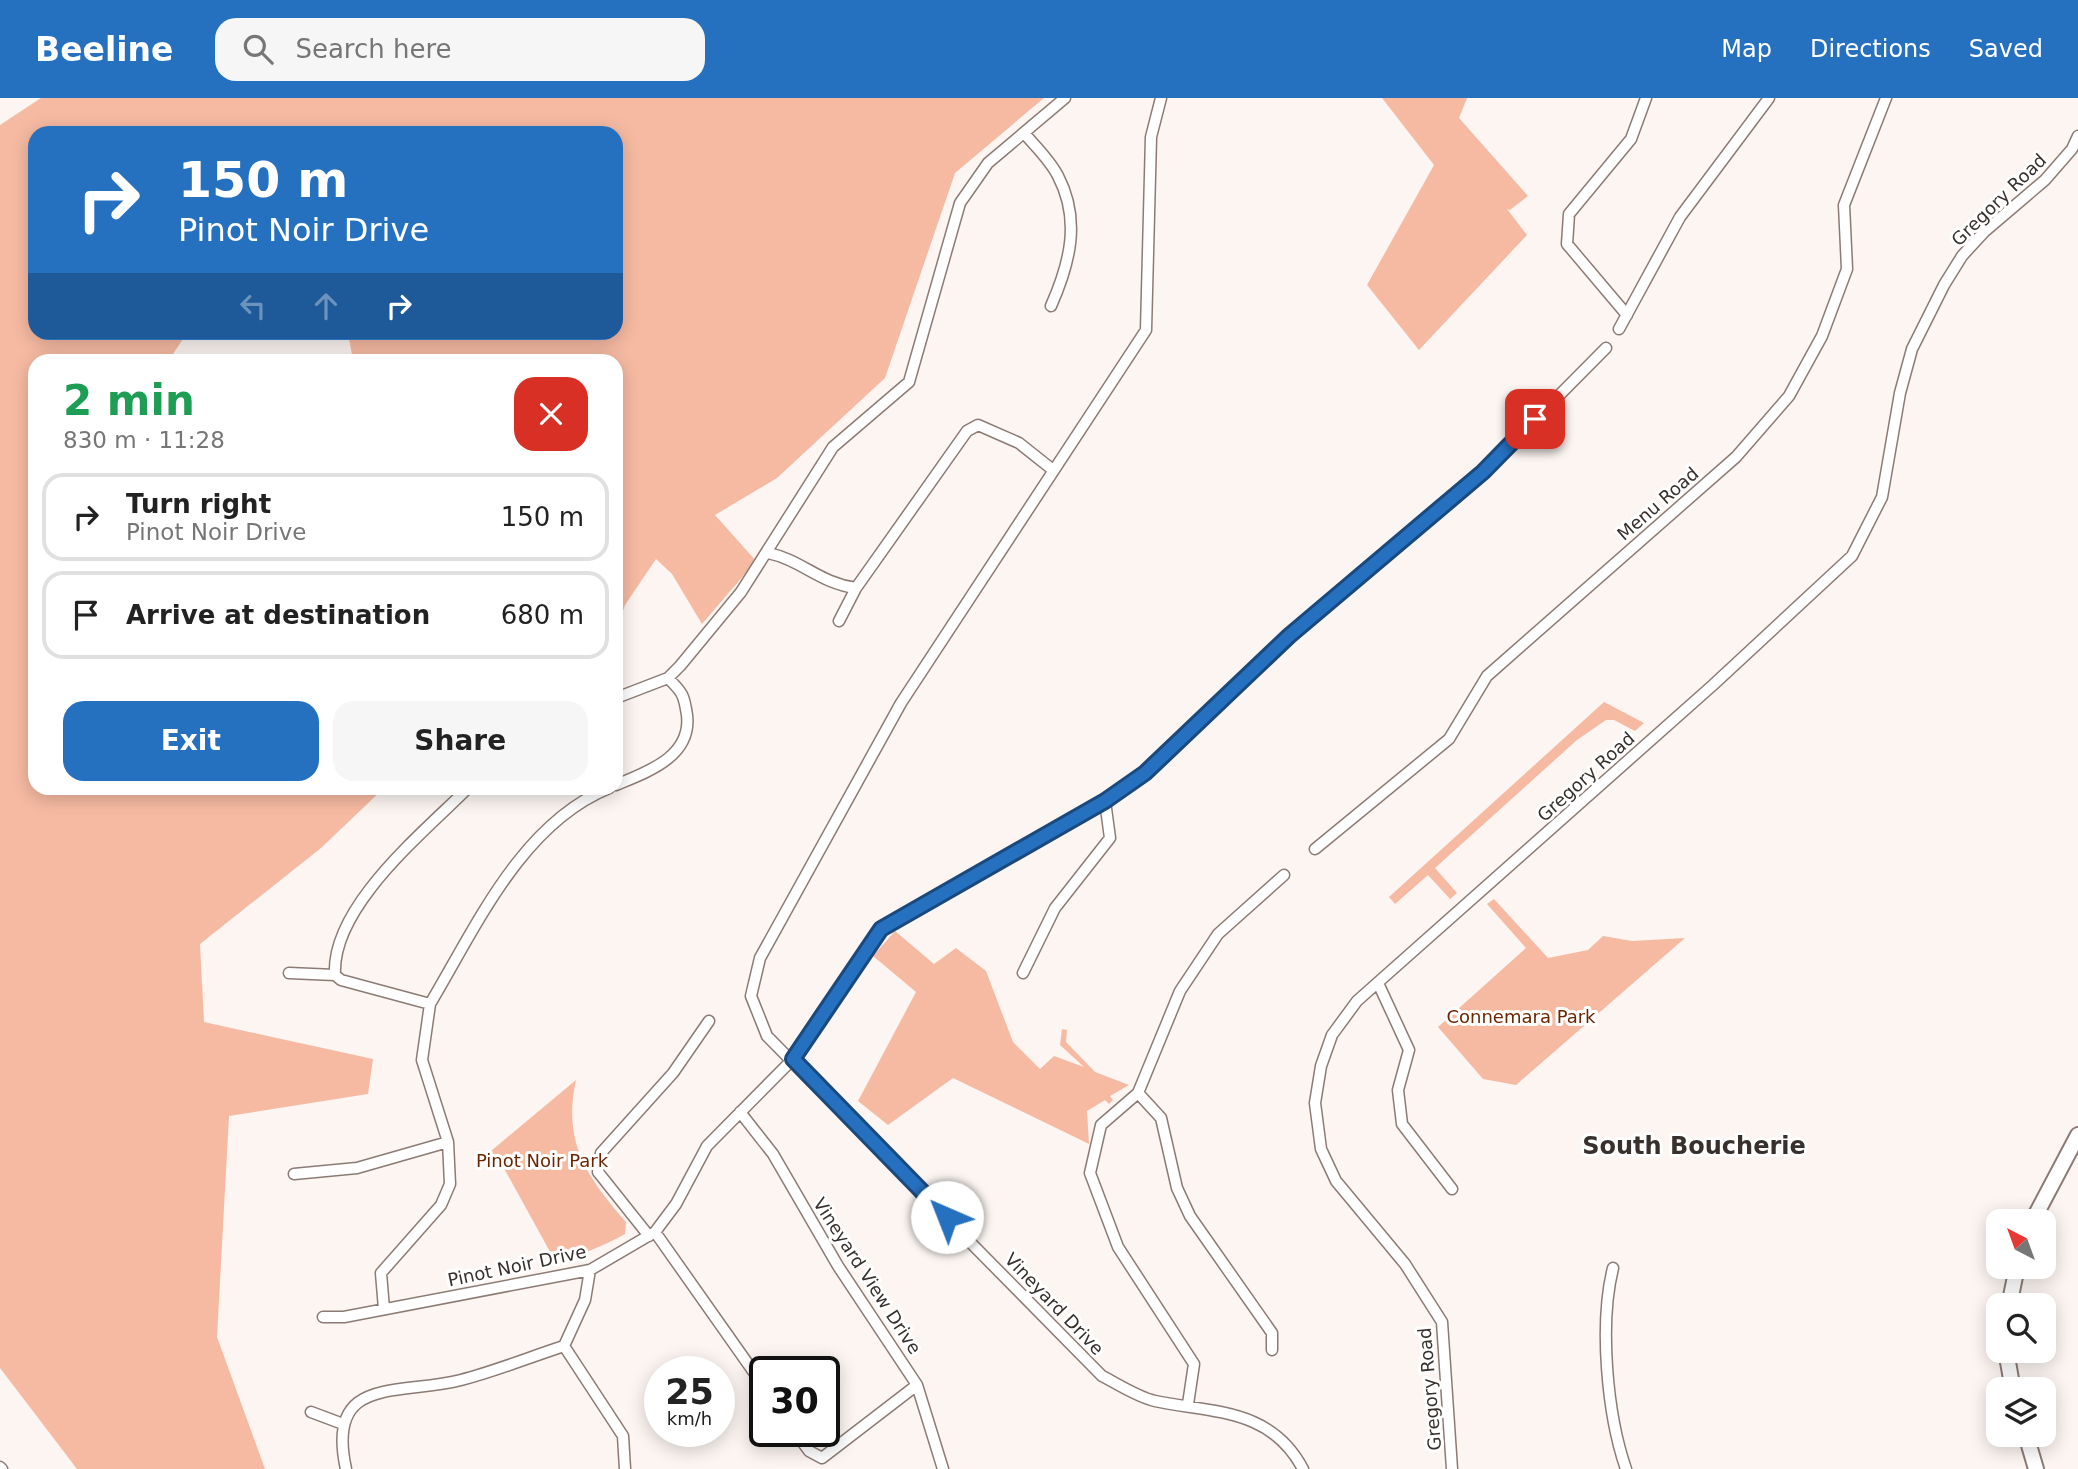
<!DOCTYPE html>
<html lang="en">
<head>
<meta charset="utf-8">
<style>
  :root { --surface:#fff; --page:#f6f6f6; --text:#222; --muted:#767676; --line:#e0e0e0; --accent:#2670c0 }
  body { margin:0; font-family:"DejaVu Sans",sans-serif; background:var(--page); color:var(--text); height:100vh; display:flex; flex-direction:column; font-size:26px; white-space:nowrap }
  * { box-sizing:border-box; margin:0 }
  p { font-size:23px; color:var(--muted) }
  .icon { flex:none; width:38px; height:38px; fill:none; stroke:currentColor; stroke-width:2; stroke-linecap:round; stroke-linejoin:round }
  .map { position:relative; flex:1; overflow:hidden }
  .panel { position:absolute; left:28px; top:256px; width:595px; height:441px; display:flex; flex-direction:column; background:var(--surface); border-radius:21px; box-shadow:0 4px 18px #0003 }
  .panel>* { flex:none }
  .guide { position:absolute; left:28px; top:28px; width:595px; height:214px; border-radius:21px; box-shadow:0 4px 18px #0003; background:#2670c0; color:#fff; overflow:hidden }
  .needle { width:46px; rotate:319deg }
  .tools { position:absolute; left:1986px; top:1111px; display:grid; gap:14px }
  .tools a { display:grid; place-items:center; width:70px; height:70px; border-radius:14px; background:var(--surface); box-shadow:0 4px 18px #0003; font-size:35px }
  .speed { position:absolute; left:644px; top:1258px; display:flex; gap:14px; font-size:35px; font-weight:700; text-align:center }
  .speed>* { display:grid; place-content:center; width:91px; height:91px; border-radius:50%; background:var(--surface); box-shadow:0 4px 18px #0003; line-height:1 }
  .speed small { font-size:18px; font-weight:400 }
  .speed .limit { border:4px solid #111; border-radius:10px; background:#fff; color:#111 }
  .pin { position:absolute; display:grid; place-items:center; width:60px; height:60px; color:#fff; margin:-30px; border-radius:14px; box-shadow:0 4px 10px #0006 }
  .me { position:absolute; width:77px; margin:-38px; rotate:316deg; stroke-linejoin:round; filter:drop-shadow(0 0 5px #0008) }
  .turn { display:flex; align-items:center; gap:24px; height:147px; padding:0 35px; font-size:32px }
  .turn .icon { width:91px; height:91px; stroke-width:2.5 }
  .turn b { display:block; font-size:49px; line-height:60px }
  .lanes { display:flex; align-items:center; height:66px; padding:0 35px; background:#0003; justify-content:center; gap:35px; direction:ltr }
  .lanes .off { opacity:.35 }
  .round { display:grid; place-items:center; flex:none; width:74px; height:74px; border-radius:21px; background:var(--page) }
  .headline { display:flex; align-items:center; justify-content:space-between; height:119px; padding:0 35px }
  h1 { font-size:42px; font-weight:700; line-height:52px; color:#1e9e55 }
  .cta { display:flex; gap:14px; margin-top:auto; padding:14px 35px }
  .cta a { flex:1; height:80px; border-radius:21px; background:var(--accent); color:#fff; font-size:28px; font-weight:700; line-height:80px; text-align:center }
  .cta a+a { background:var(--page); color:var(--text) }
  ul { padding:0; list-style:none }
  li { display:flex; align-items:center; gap:21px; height:88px; margin:0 14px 10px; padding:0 21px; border:4px solid var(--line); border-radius:21px }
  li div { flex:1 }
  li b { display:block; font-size:26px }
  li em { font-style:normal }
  header { display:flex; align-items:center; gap:42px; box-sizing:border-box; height:98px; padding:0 35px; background:var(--accent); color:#fff }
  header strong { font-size:33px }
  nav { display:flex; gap:38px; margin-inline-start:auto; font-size:24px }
  .search { width:490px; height:63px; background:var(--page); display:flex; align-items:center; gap:18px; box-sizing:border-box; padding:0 24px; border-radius:21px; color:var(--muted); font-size:26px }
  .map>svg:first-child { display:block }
</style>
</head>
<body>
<header>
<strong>Beeline</strong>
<div class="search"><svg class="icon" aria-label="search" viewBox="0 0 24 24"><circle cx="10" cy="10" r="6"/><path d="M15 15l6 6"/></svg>Search here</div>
<nav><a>Map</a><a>Directions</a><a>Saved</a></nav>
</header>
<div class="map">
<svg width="2078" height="1371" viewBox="0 0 2078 1371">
  <rect width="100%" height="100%" fill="#fcf5f1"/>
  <path fill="#f6baa2" d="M 41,0 L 1044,0 L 955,75 L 885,280 L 777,380 L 715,417 L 756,463 L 702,526 L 672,476 L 656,461 L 625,507 L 616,533 L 616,262 L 353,262 L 348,235 L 616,234 L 616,35 L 35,35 L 35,234 L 187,235 L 169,262 L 35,262 L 35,690 L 384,690 L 321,750 L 200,846 L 204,924 L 373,961 L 368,996 L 229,1018 L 217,1239 L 265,1371 L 77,1371 L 0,1270 L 0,27 Z
    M 1382,0 L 1467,0 L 1459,20 L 1528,98 L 1510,112 L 1507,111 L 1527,137 L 1419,252 L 1367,187 L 1434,67 Z
    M 1604,604 L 1644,625 L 1635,633 L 1614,622 L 1606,622 L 1577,642 L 1435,770 L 1457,795 L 1450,801 L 1428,777 L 1395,806 L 1389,799 Z
    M 1494,801 L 1548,860 L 1588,852 L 1603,838 L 1632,843 L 1685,840 L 1516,987 L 1483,981 L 1438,929 L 1526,850 L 1487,806 Z
    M 895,833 L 934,866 L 956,850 L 986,873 L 1013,944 L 1040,971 L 1054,958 L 1084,969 L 1060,947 L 1062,931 L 1067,932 L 1066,944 L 1095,974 L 1129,987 L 1110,998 L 1113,1002 L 1109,1006 L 1105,1002 L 1087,1013 L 1089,1046 L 953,980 L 888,1027 L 858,1003 L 916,894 L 873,858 Z
    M 576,982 C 562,1045 588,1080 626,1124 L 625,1136 C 601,1149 581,1158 554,1161 L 500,1063 L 485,1058 Z"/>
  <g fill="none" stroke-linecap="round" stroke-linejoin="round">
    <g stroke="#8c7b74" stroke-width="13">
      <path id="street" d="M 1161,0 L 1151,39 L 1146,232 L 901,605 L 760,860 L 751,898 L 767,938 L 1102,1278 C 1118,1286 1137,1299 1155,1303 C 1213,1315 1271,1310 1303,1371
        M 1024,35 C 1035,48 1050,62 1058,78 C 1081,122 1070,165 1051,208
        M 1627,217 L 1567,146 L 1569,116 L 1631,41 L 1646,0
        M 1619,231 L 1680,119 L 1769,0
        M 768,455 C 802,462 819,485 856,490
        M 839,523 L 856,490 L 967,333 L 978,327 L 1019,345 L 1053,372
        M 616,600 L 668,580 L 680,568 L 741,494 L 833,349 L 909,284 L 960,105 L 988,65 L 1065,0
        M 616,687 C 647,674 692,659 687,617 C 684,597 683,595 668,580
        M 1315,751 L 1449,641 L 1487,578 L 1736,359 L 1789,298 L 1822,238 L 1847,171 L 1844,107 L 1886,0
        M 289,875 L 335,877
        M 1023,875 L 1055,810 L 1110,740 L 1105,703
        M 1378,885 L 1409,952 L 1398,992 L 1402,1026 L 1452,1091
        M 430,906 C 476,829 521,726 609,690
        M 1138,995 L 1161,1020 L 1177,1090 L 1190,1118 L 1272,1235 L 1272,1252
        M 740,1014 L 773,1056 L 838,1168 L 917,1287 L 943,1371
        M 294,1076 L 357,1070 L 448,1044
        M 655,1134 L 765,1290
        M 649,1138 L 598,1074 L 601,1055 L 673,975 L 709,923
        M 1613,1170 C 1599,1226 1607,1316 1626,1371
        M 384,1211 L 381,1175 L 441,1107 L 450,1086 L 448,1044 L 422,962 L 430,906 L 341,882 L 335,877 C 331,809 423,735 468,690
        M 323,1219 L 344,1219 L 590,1172 L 655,1134 L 676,1106 L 707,1048 L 793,961 L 881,831 L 1105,703 L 1145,675 L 1289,538 L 1483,374 L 1606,250
        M 564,1248 L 623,1338 L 625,1371
        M 1188,1306 L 1194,1266 L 1118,1149 L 1090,1075 L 1101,1027 L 1138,995 L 1180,893 L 1218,836 L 1284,777
        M 311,1314 L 343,1326
        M 795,1334 L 809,1353 L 822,1360 L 917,1287
        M 0,1369 L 2,1371
        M 346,1371 C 325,1276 400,1298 461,1282 C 496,1273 530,1259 564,1248 L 585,1202 L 590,1172
        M 1452,1371 L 1442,1224 L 1405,1166 L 1336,1083 L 1321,1051 L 1315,1005 L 1321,968 L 1332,937 L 1357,903 L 1713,587 L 1852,458 L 1882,399 L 1900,295 L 1912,251 L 1944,187 L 1962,158 L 1984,134 L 2045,82 L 2072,51 L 2078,38"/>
    </g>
    <g stroke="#8c7b74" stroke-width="18">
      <path id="secondary" d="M 2032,1124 L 2078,1037
        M 2009,1208 L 2017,1169
        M 2006,1253 L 2013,1292
        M 2026,1337 L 2036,1371"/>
    </g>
    <use href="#street" stroke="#fff" stroke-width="10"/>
    <use href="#secondary" stroke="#fff" stroke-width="14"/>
  </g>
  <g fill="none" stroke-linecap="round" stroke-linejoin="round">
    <g stroke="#19497d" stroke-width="18">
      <path id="route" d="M 947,1119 L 793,961 L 881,831 L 1105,703 L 1145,675 L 1289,538 L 1483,374 L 1535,321"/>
    </g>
    <use href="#route" stroke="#2670c0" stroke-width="12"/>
  </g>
  <g text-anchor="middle" stroke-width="6" stroke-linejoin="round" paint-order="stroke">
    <g font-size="18" fill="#37302d" stroke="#fff">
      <text transform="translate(1999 102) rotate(-44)" y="6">Gregory Road</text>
      <text transform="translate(1658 406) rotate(-41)" y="6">Menu Road</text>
      <text transform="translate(1586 679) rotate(-42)" y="6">Gregory Road</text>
      <text transform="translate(517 1168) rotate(-12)" y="6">Pinot Noir Drive</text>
      <text transform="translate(867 1178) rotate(57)" y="6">Vineyard View Drive</text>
      <text transform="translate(1054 1206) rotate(46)" y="6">Vineyard Drive</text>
      <text transform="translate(1430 1291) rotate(-95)" y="6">Gregory Road</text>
    </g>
    <g font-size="18" fill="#6a2600" stroke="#fff">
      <text x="1521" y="925">Connemara Park</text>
      <text x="542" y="1069">Pinot Noir Park</text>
    </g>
    <g font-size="24" font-weight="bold" fill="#37302d" stroke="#fff">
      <text x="1694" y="1056">South Boucherie</text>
    </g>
  </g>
</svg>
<div class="tools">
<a><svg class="needle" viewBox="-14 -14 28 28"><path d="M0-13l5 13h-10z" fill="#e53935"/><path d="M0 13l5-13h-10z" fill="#767676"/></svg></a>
<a><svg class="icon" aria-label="search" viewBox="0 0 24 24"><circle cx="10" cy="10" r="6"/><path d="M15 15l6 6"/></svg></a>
<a><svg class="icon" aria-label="layers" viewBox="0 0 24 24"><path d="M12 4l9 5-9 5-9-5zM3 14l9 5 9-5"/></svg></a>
</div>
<div class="speed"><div>25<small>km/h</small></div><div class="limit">30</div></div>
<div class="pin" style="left:1535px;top:321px;background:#d93025"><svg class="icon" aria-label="arrive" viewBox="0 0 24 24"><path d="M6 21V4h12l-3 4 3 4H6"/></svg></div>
<svg class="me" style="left:947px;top:1119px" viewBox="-20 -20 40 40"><circle r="19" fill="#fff"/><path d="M0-13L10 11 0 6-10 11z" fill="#2670c0"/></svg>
<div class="guide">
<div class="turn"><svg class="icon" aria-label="right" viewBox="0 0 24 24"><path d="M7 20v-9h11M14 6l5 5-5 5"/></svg><div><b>150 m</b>Pinot Noir Drive</div></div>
<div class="lanes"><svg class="icon off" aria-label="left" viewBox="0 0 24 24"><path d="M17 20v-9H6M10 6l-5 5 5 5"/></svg><svg class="icon off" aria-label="ahead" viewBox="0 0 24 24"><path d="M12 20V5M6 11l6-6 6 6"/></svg><svg class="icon" aria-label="right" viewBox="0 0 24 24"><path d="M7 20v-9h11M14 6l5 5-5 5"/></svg></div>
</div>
<section class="panel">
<div class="headline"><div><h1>2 min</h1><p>830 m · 11:28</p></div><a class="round" style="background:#d93025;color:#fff"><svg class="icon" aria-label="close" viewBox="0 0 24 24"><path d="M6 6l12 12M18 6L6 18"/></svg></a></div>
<ul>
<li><svg class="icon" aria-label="right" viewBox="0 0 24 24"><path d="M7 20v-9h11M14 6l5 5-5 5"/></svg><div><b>Turn right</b><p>Pinot Noir Drive</p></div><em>150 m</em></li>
<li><svg class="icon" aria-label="arrive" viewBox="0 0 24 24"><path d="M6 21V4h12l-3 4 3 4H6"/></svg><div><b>Arrive at destination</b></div><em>680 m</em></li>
</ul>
<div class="cta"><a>Exit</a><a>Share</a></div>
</section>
</div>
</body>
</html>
